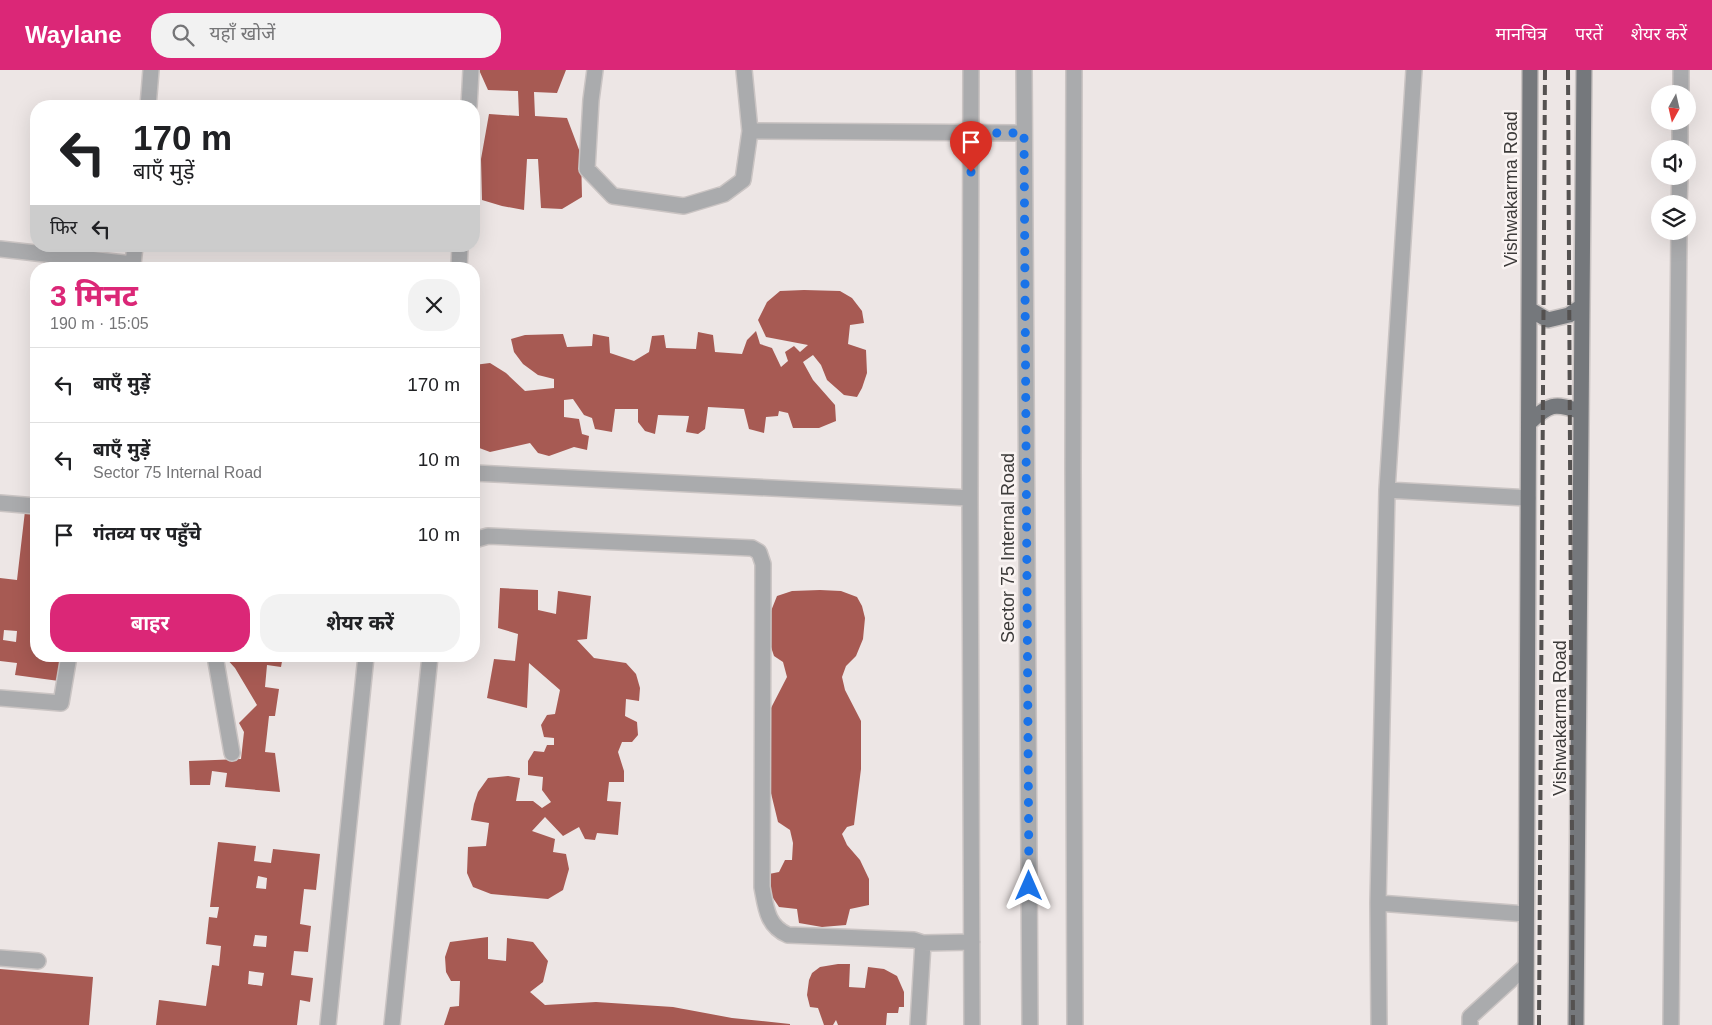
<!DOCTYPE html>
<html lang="hi">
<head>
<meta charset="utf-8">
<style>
  :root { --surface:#fff; --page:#f2f2f2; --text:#202124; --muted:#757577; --line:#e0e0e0; --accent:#db2777 }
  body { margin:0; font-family:Helvetica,"Noto Sans Devanagari",sans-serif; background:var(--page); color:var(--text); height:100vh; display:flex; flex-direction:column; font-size:19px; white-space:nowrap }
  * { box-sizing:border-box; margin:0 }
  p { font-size:16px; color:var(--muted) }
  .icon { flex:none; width:28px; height:28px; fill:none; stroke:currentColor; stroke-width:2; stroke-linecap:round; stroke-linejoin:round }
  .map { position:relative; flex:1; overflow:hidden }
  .drawer { position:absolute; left:30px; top:192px; width:450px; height:400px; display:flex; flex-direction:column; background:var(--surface); border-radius:20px; box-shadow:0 5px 20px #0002 }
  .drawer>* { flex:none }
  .banner { position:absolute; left:30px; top:30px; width:450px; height:152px; border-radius:20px; box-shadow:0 5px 20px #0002; background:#fff; color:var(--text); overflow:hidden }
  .needle { width:32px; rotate:188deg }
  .buttons { position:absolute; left:1651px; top:15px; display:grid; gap:10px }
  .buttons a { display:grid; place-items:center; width:45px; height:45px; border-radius:50%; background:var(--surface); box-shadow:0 5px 20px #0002; font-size:25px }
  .pin { position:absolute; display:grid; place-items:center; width:42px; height:42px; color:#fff; margin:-51px -21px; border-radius:50% 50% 50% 0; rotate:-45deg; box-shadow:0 0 5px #0007 }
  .pin .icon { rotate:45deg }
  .me { position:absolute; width:55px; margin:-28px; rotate:0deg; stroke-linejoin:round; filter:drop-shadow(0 0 4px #0008) }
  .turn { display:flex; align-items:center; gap:18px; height:105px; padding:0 20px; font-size:22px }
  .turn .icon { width:65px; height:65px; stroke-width:2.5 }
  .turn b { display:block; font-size:35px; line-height:42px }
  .then { display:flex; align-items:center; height:48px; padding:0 20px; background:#0003; gap:10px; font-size:19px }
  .round { display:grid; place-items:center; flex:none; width:52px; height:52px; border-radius:20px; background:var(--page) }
  .headline { display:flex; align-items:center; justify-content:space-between; height:85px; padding:0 20px }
  h1 { font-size:30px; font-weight:700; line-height:38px; color:var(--accent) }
  .action { display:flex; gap:10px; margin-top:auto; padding:10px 20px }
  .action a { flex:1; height:58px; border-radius:20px; background:var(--accent); color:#fff; font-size:20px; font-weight:700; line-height:58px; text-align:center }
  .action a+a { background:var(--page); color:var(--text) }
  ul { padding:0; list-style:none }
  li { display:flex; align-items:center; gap:15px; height:75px; padding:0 20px; border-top:1px solid var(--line) }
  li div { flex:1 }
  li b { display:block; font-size:19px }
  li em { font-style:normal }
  header { display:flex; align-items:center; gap:30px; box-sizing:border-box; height:70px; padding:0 25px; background:var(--accent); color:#fff }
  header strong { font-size:24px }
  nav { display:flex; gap:28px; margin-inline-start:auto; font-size:18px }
  .search { width:350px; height:45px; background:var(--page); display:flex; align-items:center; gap:12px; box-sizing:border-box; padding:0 18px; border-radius:20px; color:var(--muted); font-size:19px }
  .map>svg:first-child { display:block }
</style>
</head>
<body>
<header>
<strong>Waylane</strong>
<div class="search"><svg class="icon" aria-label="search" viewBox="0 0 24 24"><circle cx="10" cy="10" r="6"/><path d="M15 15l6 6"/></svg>यहाँ खोजें</div>
<nav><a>मानचित्र</a><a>परतें</a><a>शेयर करें</a></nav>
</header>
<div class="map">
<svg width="1712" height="955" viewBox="0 0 1712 955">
  <rect width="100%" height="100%" fill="#ede6e5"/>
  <path fill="#a75a53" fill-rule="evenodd" d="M 479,0 L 566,0 L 557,23 L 534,22 L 535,46 L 567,48 L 581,85 L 582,127 L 562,139 L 541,138 L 538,89 L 527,89 L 524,140 L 502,136 L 482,130 L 481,89 L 489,44 L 519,46 L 518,21 L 488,20 Z
    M 804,220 L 840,221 L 852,228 L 862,241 L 864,253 L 850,255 L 848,274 L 866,280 L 867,303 L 862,318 L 857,327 L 844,325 L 827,310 L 821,295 L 813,285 L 803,292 L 813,310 L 835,335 L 836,351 L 819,358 L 793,358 L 788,343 L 779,341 L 778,346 L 766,347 L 764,363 L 749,359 L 744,339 L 708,337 L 705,359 L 698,364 L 686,362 L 689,346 L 658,345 L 655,364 L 645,361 L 638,352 L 638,339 L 615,339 L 612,362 L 595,359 L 592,348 L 584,345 L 573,329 L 564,330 L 564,347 L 579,349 L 582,364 L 589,366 L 587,380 L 574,377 L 549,386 L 538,383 L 530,373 L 490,382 L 474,376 L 474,295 L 490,293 L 506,303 L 525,321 L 554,318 L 554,309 L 538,305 L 523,294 L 514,282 L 511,269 L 525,265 L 563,264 L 567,277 L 592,276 L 593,264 L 609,267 L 610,283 L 634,291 L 649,282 L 652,266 L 664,265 L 666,278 L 696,279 L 698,262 L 713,265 L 715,282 L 742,284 L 747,270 L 756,261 L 760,274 L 772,278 L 781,297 L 788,291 L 785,282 L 794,276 L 800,282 L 808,275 L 766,267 L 758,250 L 767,232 L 780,221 Z
    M 25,441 L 36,442 L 36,586 L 61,586 L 59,611 L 15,605 L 17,593 L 0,591 L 0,508 L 17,510 ZM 4,560 L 17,561 L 16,572 L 3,570 Z
    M 500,518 L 538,520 L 538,540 L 556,544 L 558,521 L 591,526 L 587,569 L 577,570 L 594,588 L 626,593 L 636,604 L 640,618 L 639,631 L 626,629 L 625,646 L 637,652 L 638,665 L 632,672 L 622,672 L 618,682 L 624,701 L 624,712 L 609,712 L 607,731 L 621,732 L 618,765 L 597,763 L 595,770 L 585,769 L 579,757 L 563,766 L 545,747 L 532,761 L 555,769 L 553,782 L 566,784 L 569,799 L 563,820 L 548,829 L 491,824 L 473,817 L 467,803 L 468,777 L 486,776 L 489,753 L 471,750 L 474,734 L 478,722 L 488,708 L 508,706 L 520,708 L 516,731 L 533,731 L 542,738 L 551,732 L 542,720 L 543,707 L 528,705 L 528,691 L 534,681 L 544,682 L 547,675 L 554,675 L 554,668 L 544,667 L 541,655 L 547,645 L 555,644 L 560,620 L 529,593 L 527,638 L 487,628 L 494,589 L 515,591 L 518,564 L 498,558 Z
    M 820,520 L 841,521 L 857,527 L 862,536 L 865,548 L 863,569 L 856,586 L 846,596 L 842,607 L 845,620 L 861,651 L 861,699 L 854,755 L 847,757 L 842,764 L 847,775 L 860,790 L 869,809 L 869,835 L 850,839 L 846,855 L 822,857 L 799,853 L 797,839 L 779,837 L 771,825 L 769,804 L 779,802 L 785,790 L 792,790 L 793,773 L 790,760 L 778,752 L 770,719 L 767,678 L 771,638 L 787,607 L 783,592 L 774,586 L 771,577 L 769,560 L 771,541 L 777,526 L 792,521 Z
    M 239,586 L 283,586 L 281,597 L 267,595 L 265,617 L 279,619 L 275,646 L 269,646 L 265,682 L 275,683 L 280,722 L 225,717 L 227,703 L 212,701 L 210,715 L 190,715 L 189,691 L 241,689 L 244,662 L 239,653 L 257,635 L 235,598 L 225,587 L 238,589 Z
    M 218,772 L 256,776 L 254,791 L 271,793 L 273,779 L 320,784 L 316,820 L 304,819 L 300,854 L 311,856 L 308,882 L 294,881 L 291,905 L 313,908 L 310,932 L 300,930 L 297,955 L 156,955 L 159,930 L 206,936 L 212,895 L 219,896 L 221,876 L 206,874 L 209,847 L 217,848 L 219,837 L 210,837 ZM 258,806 L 267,808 L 266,819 L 256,818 ZM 255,865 L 267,866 L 266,877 L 253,876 ZM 249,901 L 264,903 L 262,916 L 248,914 Z
    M 488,867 L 488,889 L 506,891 L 507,868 L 533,872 L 548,891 L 543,912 L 530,922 L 545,935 L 596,932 L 673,937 L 732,948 L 790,954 L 790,955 L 444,955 L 450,937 L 459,936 L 460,911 L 451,911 L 446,902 L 445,887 L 450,872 Z
    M 838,894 L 850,894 L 849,917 L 865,918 L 868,897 L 884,899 L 897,906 L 904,922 L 904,937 L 899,937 L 898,943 L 887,943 L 886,955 L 838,955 L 836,950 L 833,955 L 824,955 L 818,938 L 810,937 L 807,925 L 809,910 L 812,903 L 820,897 Z
    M 0,899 L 93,907 L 89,955 L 0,955 Z"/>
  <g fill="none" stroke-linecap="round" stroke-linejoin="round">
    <g stroke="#cac4c3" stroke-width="18">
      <path id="minor" d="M 595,0 L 591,30 L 587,99 L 613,126 L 684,136 L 724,124 L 743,110 L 750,61 L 744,0
        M 971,0 L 970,428 L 972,955
        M 1024,0 L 1030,955
        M 1074,0 L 1073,399 L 1075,955
        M 1681,24 L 1681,0
        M 148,36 L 151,0
        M 469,36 L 471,0
        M 750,61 L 1024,63
        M 1680,79 L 1680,51
        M 1679,134 L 1680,106
        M 0,179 L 133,194 L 135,176
        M 459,199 L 460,176
        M 474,403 L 970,428
        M 1387,420 L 1528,428
        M 0,433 L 36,436
        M 474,470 L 488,466 L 752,478 L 759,482 L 763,494 L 762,817 C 766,838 767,856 788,865 L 914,870 L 923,873 L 918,955
        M 215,586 L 232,683
        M 0,628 L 61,633 L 69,586
        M 1378,833 L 1526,844
        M 923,873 L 972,872
        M 0,888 L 38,891
        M 328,955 L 366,586
        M 392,955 L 430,586
        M 1379,955 L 1378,833 L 1387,420 L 1414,0
        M 1470,955 L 1470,947 L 1526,896
        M 1671,955 L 1679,161"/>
    </g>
    <g stroke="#cac4c3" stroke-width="18">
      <path id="major" d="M 1529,239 L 1548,250 L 1569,245 L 1582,236
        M 1529,353 C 1549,334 1554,332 1581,342
        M 1526,955 L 1530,0
        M 1576,955 L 1584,0"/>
    </g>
    <use href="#minor" stroke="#aaabad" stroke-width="15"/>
    <use href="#major" stroke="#75787c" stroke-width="15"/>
    <path stroke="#545150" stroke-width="4" stroke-dasharray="10 5" stroke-linecap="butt" d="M 1568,0 L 1573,955
      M 1539,955 L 1545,0"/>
  </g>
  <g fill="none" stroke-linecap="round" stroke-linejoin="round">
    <path stroke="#1a73e8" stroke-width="9" stroke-dasharray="0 16.2" d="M 971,102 L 971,63 L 1024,63 L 1029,816"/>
  </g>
  <g text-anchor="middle" stroke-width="5" stroke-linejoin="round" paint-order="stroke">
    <g font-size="18" fill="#3d3b3a" stroke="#faf4f3">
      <text transform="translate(1511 119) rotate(-90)" y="6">Vishwakarma Road</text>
      <text transform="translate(1008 478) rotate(-90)" y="6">Sector 75 Internal Road</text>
      <text transform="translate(1560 648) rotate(-90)" y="6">Vishwakarma Road</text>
    </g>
  </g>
</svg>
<div class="buttons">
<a><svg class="needle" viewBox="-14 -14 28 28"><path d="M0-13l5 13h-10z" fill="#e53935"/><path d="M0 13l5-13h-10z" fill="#757577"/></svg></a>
<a><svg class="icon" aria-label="sound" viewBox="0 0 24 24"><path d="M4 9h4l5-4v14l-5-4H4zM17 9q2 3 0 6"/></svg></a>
<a><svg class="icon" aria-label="layers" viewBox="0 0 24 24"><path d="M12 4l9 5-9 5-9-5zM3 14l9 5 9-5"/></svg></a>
</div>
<div class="pin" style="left:971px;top:102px;background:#d93025"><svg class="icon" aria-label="arrive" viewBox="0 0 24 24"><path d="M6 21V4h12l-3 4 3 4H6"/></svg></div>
<svg class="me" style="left:1029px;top:816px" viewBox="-20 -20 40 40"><path d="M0-17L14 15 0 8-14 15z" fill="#1a73e8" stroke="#fff" stroke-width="4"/></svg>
<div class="banner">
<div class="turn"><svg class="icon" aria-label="left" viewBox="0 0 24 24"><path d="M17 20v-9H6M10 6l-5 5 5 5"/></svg><div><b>170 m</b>बाएँ मुड़ें</div></div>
<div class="then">फिर<svg class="icon" aria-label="left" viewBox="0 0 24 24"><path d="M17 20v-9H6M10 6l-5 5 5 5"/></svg></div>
</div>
<section class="drawer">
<div class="headline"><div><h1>3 मिनट</h1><p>190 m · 15:05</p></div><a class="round"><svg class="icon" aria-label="close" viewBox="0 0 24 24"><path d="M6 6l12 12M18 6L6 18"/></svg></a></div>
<ul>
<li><svg class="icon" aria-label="left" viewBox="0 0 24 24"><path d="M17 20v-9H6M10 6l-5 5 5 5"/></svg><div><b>बाएँ मुड़ें</b></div><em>170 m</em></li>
<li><svg class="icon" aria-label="left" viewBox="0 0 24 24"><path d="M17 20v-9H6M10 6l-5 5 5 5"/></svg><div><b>बाएँ मुड़ें</b><p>Sector 75 Internal Road</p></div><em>10 m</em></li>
<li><svg class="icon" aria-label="arrive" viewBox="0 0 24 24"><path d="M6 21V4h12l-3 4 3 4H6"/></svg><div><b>गंतव्य पर पहुँचे</b></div><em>10 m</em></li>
</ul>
<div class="action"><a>बाहर</a><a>शेयर करें</a></div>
</section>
</div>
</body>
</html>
